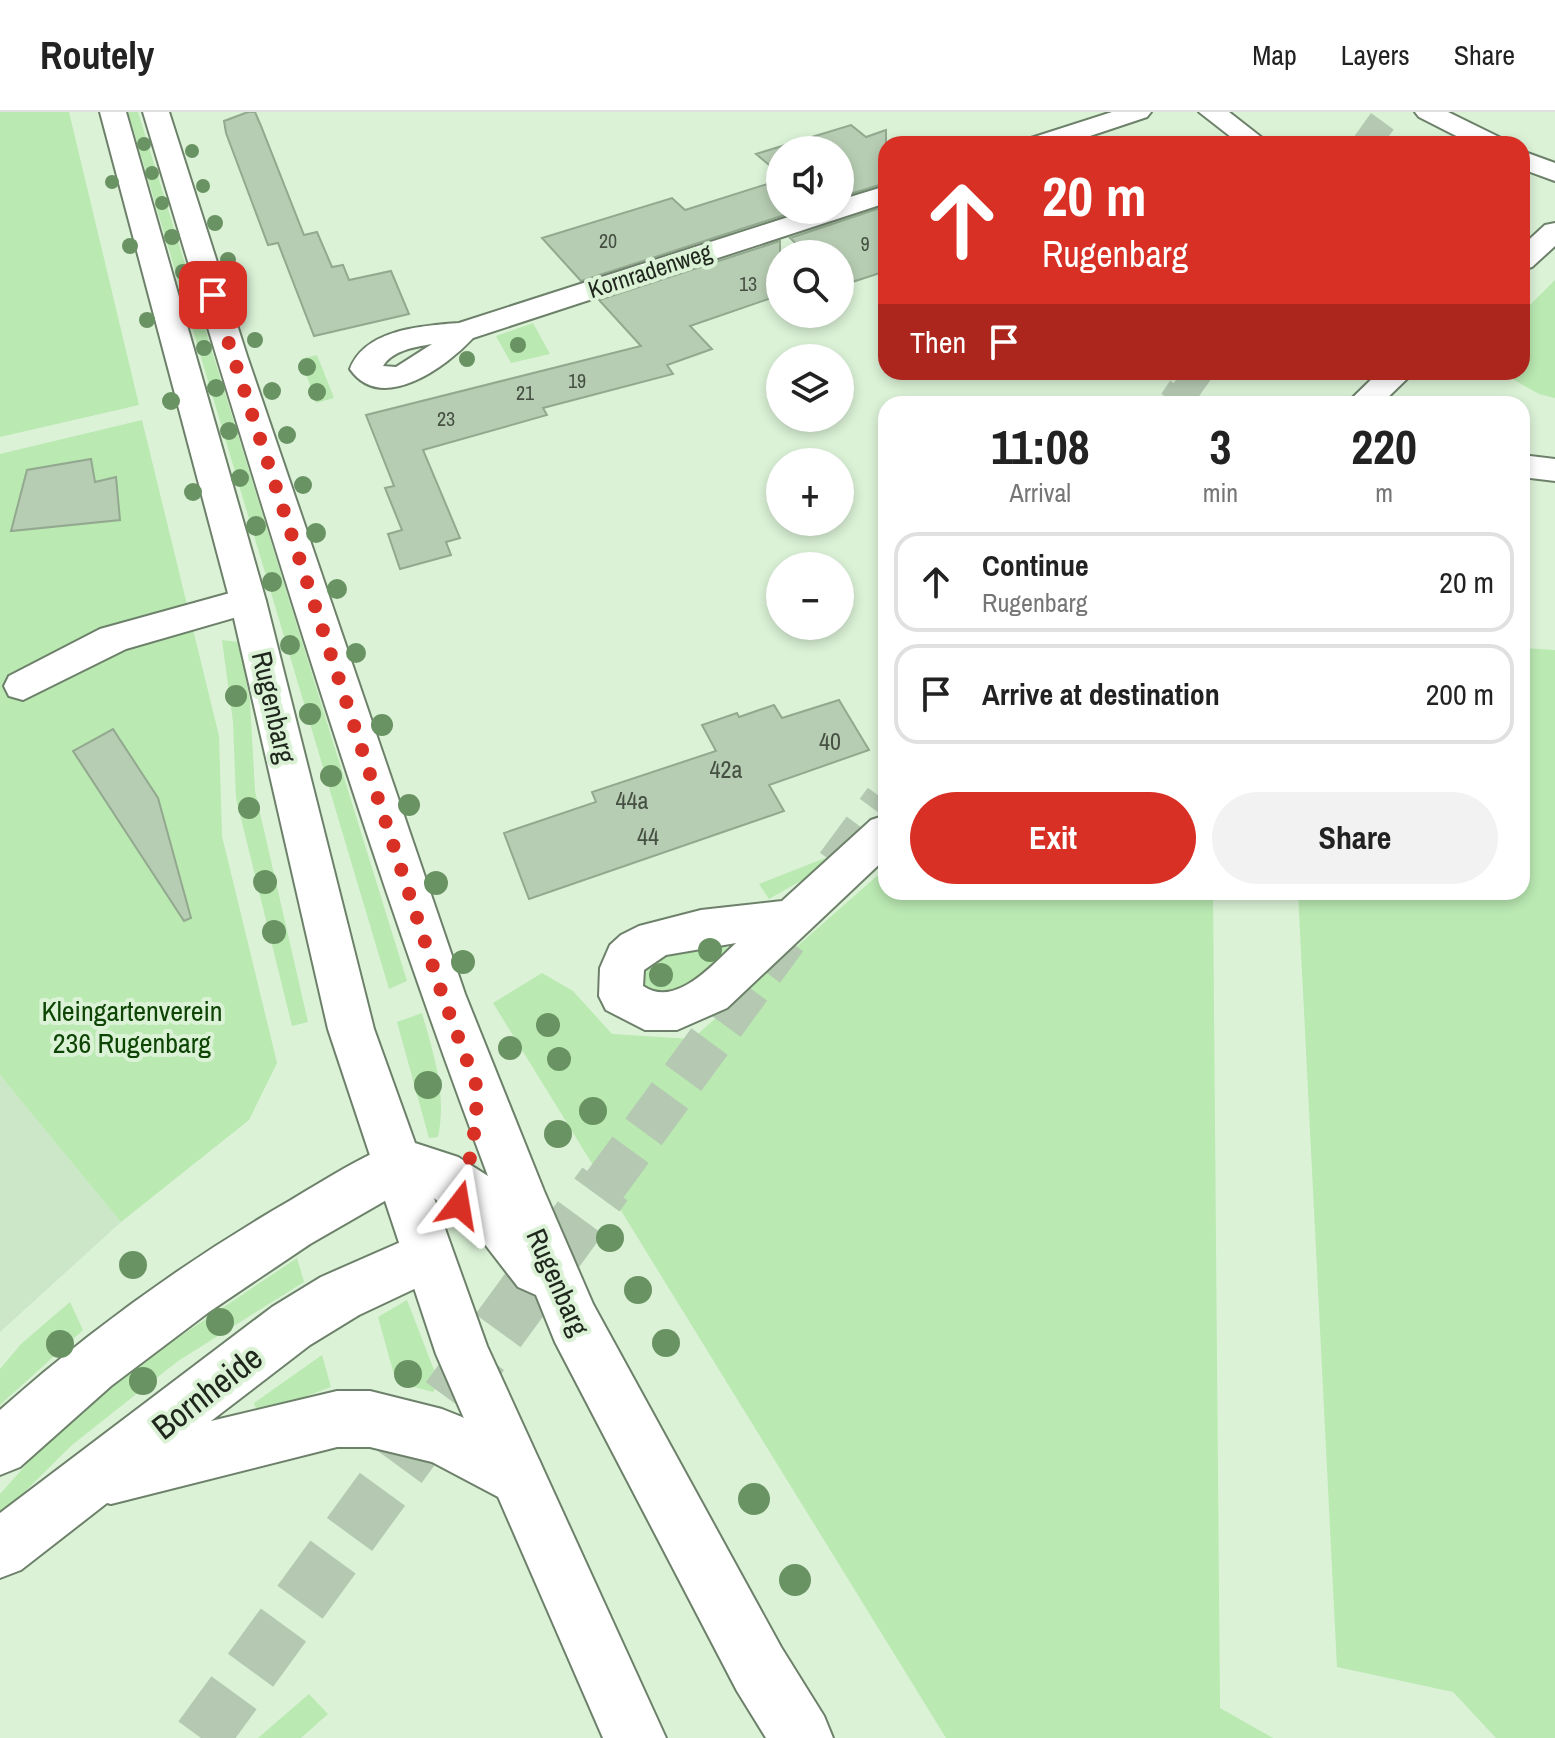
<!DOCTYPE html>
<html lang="en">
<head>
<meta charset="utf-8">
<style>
  :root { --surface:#fff; --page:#f2f2f2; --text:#222; --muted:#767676; --line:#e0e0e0; --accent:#d93025 }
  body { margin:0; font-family:"Archivo Narrow",sans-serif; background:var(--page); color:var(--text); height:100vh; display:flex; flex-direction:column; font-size:30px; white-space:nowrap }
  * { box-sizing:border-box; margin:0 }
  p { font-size:26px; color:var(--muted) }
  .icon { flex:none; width:44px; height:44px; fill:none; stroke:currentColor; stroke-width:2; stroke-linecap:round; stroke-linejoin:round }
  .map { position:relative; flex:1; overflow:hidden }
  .drawer { position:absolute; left:878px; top:284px; width:652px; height:504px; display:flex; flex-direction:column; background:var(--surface); border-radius:24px; box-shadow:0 4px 12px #0003 }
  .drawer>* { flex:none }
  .hud { position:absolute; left:878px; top:24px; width:652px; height:244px; border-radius:24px; box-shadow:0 4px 12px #0003; background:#d93025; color:#fff; overflow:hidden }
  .fabs { position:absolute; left:766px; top:24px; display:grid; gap:16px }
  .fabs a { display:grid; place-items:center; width:88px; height:88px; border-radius:50%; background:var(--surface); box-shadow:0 4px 12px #0003; font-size:40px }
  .pin { position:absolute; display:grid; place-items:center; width:68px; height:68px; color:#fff; margin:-34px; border-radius:16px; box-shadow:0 4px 12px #0006 }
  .me { position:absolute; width:88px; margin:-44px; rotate:14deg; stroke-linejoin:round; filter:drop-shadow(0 0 6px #0008) }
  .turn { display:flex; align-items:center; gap:28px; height:168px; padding:0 32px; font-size:36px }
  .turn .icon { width:104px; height:104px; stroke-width:2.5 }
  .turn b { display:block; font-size:56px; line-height:68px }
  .then { display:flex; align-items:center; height:76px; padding:0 32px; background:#0003; gap:16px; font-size:30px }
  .eta { display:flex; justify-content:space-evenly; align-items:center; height:136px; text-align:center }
  .eta b { font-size:48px; font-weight:700; line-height:56px }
  .cta { display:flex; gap:16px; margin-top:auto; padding:16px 32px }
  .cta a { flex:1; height:92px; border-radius:48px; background:var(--accent); color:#fff; font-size:32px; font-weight:700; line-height:92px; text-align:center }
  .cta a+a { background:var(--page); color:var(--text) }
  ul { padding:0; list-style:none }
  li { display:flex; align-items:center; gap:24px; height:100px; margin:0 16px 12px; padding:0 16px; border:4px solid var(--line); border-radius:24px }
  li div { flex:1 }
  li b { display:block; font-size:30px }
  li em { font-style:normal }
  header { display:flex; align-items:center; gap:48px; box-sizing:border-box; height:112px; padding:0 40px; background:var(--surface); border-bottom:2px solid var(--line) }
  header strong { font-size:38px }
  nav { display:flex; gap:44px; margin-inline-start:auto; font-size:28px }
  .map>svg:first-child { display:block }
</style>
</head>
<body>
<header>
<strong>Routely</strong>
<nav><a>Map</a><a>Layers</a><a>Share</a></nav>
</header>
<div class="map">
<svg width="1555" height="1626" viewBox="0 0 1555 1626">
  <rect width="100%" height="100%" fill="#dbf2d7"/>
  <path fill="#cbe7c7" d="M 0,963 L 121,1110 L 0,1220 Z"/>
  <path fill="#bae9b2" d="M 0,0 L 69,0 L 139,293 L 0,325 Z
    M 128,0 L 138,0 L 407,869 L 389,877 Z
    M 1555,168 L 1555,286 L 1539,282 L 1500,260 L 1522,260 L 1522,201 Z
    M 533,211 L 550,242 L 511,251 L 496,224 Z
    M 317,243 L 334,286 L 316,291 L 301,247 Z
    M 142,308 L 219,624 L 222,724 L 277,951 L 249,1008 L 121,1110 L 0,963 L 0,342 Z
    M 222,528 L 239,530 L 250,590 L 255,679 L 308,910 L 292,914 L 236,686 L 233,610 Z
    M 1522,536 L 1555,538 L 1555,1626 L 1496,1626 L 1453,1580 L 1337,1555 L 1298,780 L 1522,780 Z
    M 838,741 L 806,766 L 769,787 L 759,772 Z
    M 886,756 L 886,780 L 1213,780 L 1220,1596 L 1273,1626 L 946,1626 L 493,891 L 542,861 L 573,879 L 612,922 L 692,927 Z
    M 720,827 L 728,837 C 706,855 667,902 641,870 L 645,850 L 655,844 Z
    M 422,901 C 434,944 447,981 438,1025 L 429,1026 L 397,910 Z
    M 297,1146 L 304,1170 L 178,1249 L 72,1333 L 0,1404 L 0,1382 L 59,1316 L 167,1233 Z
    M 407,1188 L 439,1271 L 433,1280 L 396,1270 L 378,1205 Z
    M 70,1190 L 83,1218 L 0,1293 L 0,1257 L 21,1232 Z
    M 322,1243 L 331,1275 L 258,1302 L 254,1291 Z
    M 309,1582 L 328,1602 L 301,1626 L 258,1626 Z"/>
  <path fill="#b7cdb3" stroke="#92a88f" stroke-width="2" d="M 248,0 L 255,0 L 261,14 L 304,123 L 317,120 L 332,155 L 343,153 L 349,168 L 391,159 L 409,202 L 314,224 L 278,131 L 268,133 L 226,21 L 224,9 Z
    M 851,13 L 866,25 L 886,18 L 886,71 L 840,85 L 840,38 L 780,38 L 780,62 L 756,42 Z
    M 780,68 L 780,98 L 800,98 L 581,169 L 542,126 L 672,86 L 685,98 Z
    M 886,94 L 886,159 L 840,174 L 840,142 L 807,142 L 790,126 Z
    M 780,129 L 780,183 L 690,214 L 712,237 L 667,253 L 673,262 L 543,296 L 547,303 L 423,338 L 460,426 L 446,430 L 451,443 L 400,457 L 388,422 L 402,418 L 385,376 L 394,374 L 366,303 L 641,234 L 599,188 Z
    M 91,347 L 95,370 L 116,365 L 120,408 L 11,419 L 27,358 Z
    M 839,588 L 869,638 L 769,673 L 784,699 L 529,787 L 504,721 L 596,690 L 592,680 L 716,639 L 702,613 L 737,601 L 739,605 L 774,593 L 782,606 Z
    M 113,617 L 158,686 L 191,806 L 184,809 L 73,639 Z"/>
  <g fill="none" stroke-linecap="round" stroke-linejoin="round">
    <path stroke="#b5c9b2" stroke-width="28" stroke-dasharray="28 14" stroke-linecap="butt" d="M 1366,32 L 1389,0
      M 1184,281 L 1199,260"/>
    <path stroke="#b5c9b2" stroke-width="36" stroke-dasharray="36 18" stroke-linecap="butt" d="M 1176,292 L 1185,279"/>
    <path stroke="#b5c9b2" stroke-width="45" stroke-dasharray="45 22" stroke-linecap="butt" d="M 838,754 L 886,689
      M 604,1074 L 785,826"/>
    <path stroke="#b5c9b2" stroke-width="56" stroke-dasharray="56 28" stroke-linecap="butt" d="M 201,1626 L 605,1072"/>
    <g stroke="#6d816a" stroke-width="4">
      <path id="minor" d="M 1112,0 L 1151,0 L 1147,5 L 1066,32 L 1027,32 L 1031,26 Z
        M 1199,0 L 1229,0 L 1270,32 L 1240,32 Z
        M 1415,0 L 1448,0 L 1501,26 L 1505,32 L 1472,32 L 1419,5 Z
        M 1522,39 L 1555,51 L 1555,69 L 1522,57 Z
        M 886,74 L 886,91 L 473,226 C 447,254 382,303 350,257 C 365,217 422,214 459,211 L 810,98 L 840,98 L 840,88 ZM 432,232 L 396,255 L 383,254 C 393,238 415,235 432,232 Z
        M 1555,111 L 1555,134 L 1532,155 L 1522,158 L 1522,134 L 1545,113 Z
        M 1379,260 L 1414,260 L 1381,292 L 1346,292 Z
        M 1522,343 L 1555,347 L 1555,369 L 1522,365 Z
        M 248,476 L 261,480 L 266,489 L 261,498 L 126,537 L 23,588 L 9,584 L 4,574 L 9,564 L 100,517 Z
        M 886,703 L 886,746 L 727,896 L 677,918 L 645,918 L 606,898 L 599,884 L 600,856 L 610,833 L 621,823 L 639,814 L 701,798 L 782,789 L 871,708 ZM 736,831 C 714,851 676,897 643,874 L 644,858 L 666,843 Z
        M 398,1030 L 416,1037 L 423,1054 L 416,1071 L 310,1132 L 209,1200 L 111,1274 L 20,1355 L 0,1363 L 0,1298 C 90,1218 187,1148 291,1088 C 326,1067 360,1045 398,1030 Z
        M 428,1118 L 446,1126 L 454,1144 L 446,1162 L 359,1203 L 310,1233 L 211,1309 L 337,1279 L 370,1279 L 442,1297 L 462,1305 L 539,1348 L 547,1368 L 539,1388 L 519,1396 L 432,1350 L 370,1335 L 337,1335 L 111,1392 L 107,1391 L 21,1458 L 0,1466 L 0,1401 L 272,1195 L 321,1165 Z"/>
    </g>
    <g stroke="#6d816a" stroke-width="4">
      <path id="major" d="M 100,0 L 126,0 L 266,489 L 374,917 L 415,1031 L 458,1045 L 488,1064 C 357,717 250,356 143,0 L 169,0 L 247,244 L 465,882 L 544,1079 L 593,1192 L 781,1535 L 824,1604 L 833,1626 L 766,1626 L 737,1579 L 555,1230 L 536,1183 L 518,1175 L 477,1122 L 434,1086 L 487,1234 L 666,1626 L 603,1626 L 436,1242 L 328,917 L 230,489 Z"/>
    </g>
    <use href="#minor" fill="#fff" fill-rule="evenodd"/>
    <use href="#major" fill="#fff" fill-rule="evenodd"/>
  </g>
  <g fill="#6a9363">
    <circle cx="144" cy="32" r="7"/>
    <circle cx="192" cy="39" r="7"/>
    <circle cx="152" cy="61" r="7"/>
    <circle cx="112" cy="70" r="7"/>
    <circle cx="203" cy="74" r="7"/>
    <circle cx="162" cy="91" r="7"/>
    <circle cx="215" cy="111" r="8"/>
    <circle cx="172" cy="125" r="8"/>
    <circle cx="130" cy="134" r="8"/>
    <circle cx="228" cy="148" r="8"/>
    <circle cx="183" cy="160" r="8"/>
    <circle cx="194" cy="196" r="8"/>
    <circle cx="147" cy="208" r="8"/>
    <circle cx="255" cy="228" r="8"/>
    <circle cx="518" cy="233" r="8"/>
    <circle cx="204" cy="236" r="8"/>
    <circle cx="467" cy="247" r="8"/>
    <circle cx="307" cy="255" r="9"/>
    <circle cx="216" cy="276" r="9"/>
    <circle cx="272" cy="279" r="9"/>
    <circle cx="317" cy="280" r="9"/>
    <circle cx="171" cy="289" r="9"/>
    <circle cx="229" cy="319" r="9"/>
    <circle cx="287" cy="323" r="9"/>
    <circle cx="240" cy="366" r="9"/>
    <circle cx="303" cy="373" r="9"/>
    <circle cx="193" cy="380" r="9"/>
    <circle cx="256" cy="414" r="10"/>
    <circle cx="316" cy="421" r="10"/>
    <circle cx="272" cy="470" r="10"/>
    <circle cx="337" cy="477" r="10"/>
    <circle cx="290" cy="533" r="10"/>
    <circle cx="356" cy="541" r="10"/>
    <circle cx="236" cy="584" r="11"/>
    <circle cx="310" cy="602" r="11"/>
    <circle cx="382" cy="613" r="11"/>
    <circle cx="331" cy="664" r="11"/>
    <circle cx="409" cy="693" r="11"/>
    <circle cx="249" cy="696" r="11"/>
    <circle cx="265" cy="770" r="12"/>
    <circle cx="436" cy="771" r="12"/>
    <circle cx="274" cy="820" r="12"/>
    <circle cx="710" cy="838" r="12"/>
    <circle cx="463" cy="850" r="12"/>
    <circle cx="661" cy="863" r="12"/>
    <circle cx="548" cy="913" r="12"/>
    <circle cx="510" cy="936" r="12"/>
    <circle cx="559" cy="947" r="12"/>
    <circle cx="428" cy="973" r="14"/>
    <circle cx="593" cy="999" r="14"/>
    <circle cx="558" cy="1022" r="14"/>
    <circle cx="610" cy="1126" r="14"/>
    <circle cx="133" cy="1153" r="14"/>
    <circle cx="638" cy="1178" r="14"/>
    <circle cx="220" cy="1210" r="14"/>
    <circle cx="666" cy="1231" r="14"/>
    <circle cx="60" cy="1232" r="14"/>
    <circle cx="408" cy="1262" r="14"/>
    <circle cx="143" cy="1269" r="14"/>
    <circle cx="754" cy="1387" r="16"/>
    <circle cx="795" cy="1468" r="16"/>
  </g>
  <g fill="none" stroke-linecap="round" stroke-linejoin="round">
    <path stroke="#d93025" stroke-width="14" stroke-dasharray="0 25.2" d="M 213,183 L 442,882 L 478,978 L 473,1033 L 459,1093"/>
  </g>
  <g text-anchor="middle" stroke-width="8" stroke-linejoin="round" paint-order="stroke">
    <g font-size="20" fill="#455042">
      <text x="608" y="136">20</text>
      <text x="865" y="139">9</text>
      <text x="748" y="179">13</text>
      <text x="577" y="276">19</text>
      <text x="525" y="288">21</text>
      <text x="446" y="314">23</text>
    </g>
    <g font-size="24" fill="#1f271d" stroke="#dbf2d7">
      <text transform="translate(650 159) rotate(-18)" y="8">Kornradenweg</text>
    </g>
    <g font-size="24" fill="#455042">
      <text x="830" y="638">40</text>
      <text x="726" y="666">42a</text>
      <text x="632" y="697">44a</text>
      <text x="648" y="733">44</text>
    </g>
    <g font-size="28" fill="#1f271d" stroke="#dbf2d7">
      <text transform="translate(274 595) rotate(77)" y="10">Rugenbarg</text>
      <text transform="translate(558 1170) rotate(66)" y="10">Rugenbarg</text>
    </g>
    <g font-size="28" fill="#0e4504" stroke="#dbf2d7">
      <text x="132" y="909">Kleingartenverein<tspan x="132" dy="32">236 Rugenbarg</tspan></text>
    </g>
    <g font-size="34" fill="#1f271d" stroke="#dbf2d7">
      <text transform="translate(207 1280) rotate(-38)" y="12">Bornheide</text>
    </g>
  </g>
</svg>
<div class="fabs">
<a><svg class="icon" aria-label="sound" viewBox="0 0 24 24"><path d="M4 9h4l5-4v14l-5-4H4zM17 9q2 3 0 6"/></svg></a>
<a><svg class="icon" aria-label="search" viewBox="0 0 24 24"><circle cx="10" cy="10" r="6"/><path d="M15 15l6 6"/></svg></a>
<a><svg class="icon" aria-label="layers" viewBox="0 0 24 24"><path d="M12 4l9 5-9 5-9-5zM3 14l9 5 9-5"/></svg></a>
<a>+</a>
<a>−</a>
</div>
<div class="pin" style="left:213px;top:183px;background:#d93025"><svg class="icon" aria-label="arrive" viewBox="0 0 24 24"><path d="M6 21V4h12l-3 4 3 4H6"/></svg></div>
<svg class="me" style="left:459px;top:1093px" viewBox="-20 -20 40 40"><path d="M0-17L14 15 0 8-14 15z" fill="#d93025" stroke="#fff" stroke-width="4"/></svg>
<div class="hud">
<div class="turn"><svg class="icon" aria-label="ahead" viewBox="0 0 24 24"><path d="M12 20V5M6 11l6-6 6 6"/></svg><div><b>20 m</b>Rugenbarg</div></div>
<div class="then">Then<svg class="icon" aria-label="arrive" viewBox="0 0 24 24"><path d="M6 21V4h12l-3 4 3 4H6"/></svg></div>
</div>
<section class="drawer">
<div class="eta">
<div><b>11:08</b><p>Arrival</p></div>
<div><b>3</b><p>min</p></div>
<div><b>220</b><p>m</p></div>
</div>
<ul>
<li><svg class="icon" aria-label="ahead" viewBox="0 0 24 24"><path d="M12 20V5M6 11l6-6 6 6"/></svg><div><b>Continue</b><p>Rugenbarg</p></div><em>20 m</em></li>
<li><svg class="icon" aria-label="arrive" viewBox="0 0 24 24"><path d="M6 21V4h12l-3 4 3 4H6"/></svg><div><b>Arrive at destination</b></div><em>200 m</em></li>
</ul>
<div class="cta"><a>Exit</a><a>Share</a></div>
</section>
</div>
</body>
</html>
